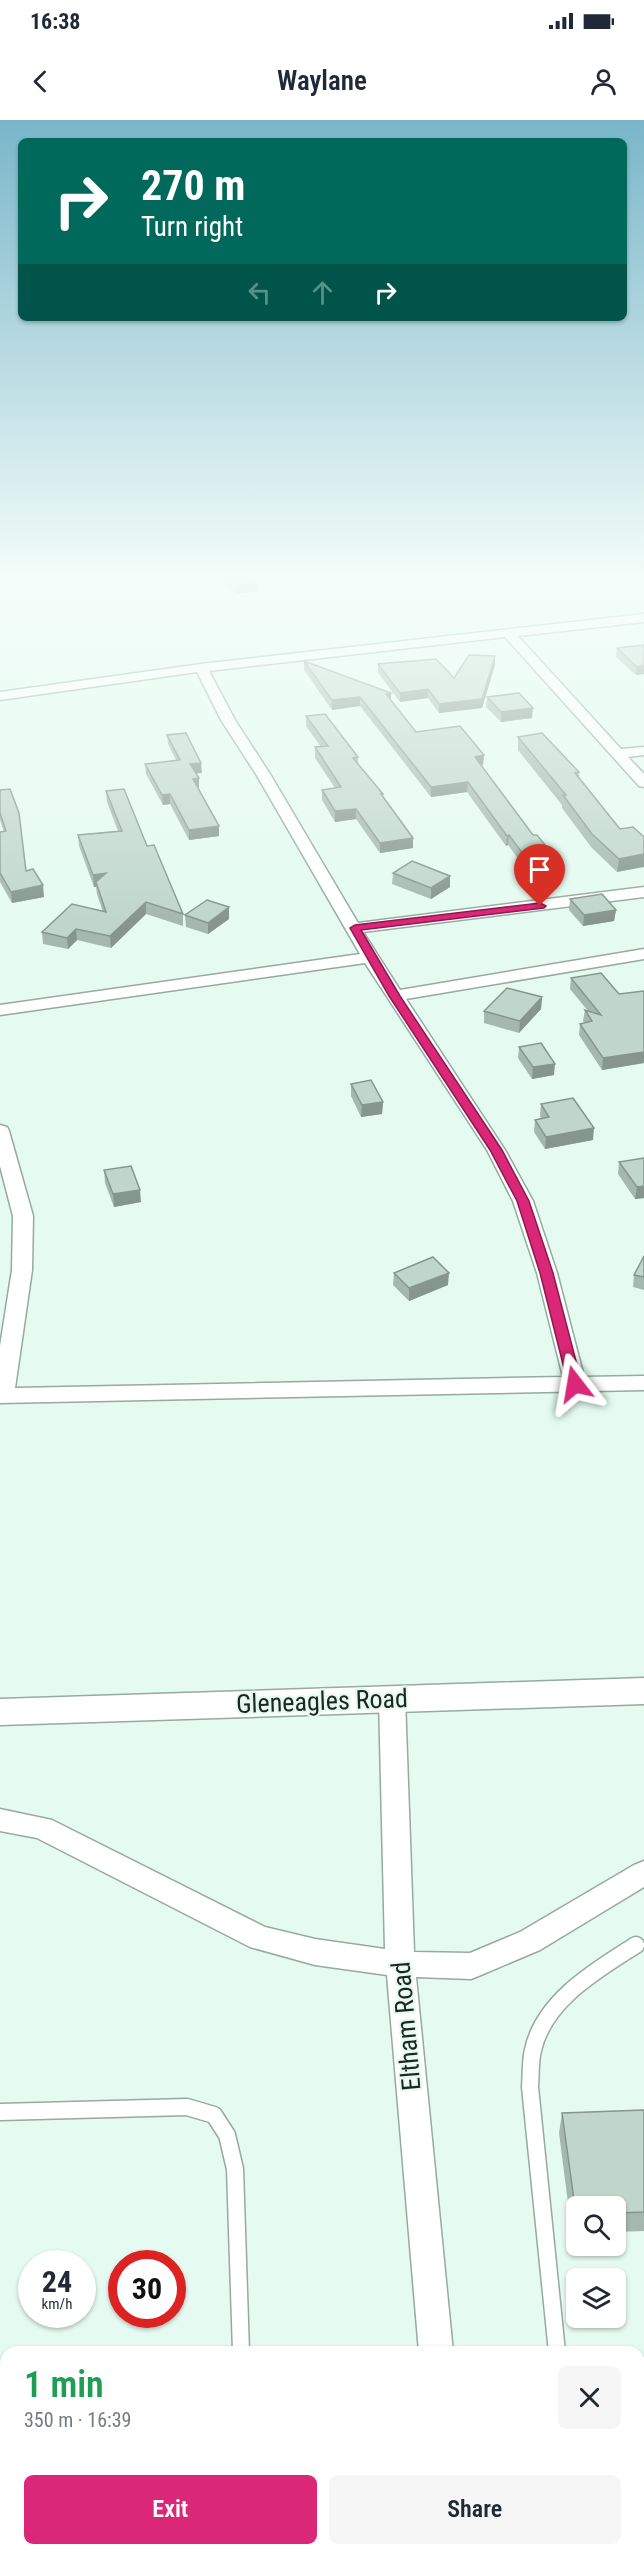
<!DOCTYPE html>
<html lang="en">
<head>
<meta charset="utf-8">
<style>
  :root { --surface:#fff; --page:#f6f6f7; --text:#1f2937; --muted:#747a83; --accent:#db2777 }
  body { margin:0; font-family:"Roboto Condensed",sans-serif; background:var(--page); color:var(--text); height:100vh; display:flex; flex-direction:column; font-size:22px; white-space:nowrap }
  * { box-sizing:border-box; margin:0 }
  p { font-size:20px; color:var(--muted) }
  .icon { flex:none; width:33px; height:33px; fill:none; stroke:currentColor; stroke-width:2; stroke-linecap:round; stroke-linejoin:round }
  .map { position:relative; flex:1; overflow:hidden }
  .sheet { position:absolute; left:0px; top:2226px; width:645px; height:210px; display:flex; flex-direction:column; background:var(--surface); border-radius:18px 18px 0 0; box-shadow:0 2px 4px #0004 }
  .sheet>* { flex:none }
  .guide { position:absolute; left:18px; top:18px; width:609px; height:183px; border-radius:9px; box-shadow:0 2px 4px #0004; background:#00695c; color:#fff; overflow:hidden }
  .fabs { position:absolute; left:566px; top:2076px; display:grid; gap:12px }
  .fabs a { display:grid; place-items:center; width:60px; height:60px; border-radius:9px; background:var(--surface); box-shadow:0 2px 4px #0004; font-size:30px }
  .speed { position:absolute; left:18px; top:2130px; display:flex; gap:12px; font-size:30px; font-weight:700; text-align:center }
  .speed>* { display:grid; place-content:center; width:78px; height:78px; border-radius:50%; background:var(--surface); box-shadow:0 2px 4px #0004; line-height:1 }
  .speed small { font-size:15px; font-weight:400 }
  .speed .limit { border:9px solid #d22; background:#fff; color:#111 }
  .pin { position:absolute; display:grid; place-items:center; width:51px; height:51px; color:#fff; margin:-62px -26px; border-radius:50% 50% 50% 0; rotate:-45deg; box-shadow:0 0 6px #0007 }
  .pin .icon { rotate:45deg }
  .me { position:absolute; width:66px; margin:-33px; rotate:346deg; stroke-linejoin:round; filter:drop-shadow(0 0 4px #0008) }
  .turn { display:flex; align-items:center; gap:21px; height:126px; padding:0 24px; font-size:27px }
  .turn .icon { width:78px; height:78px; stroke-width:2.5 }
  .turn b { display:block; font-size:42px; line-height:51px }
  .lanes { display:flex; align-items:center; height:57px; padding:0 24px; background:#0003; justify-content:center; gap:30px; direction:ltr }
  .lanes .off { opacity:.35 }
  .round { display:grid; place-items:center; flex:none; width:63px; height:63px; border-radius:9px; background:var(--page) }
  .head { display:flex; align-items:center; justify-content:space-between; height:102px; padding:0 24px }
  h1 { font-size:36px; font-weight:600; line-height:45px; color:#1e9e55 }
  .primary-button { display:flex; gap:12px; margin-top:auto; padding:12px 24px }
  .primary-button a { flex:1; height:69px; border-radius:9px; background:var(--accent); color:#fff; font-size:24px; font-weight:600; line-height:69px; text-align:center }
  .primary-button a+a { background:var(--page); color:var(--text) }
  .status { display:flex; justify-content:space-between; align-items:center; height:42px; padding:0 30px; background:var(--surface); direction:ltr }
  .status svg { height:16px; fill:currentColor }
  header { display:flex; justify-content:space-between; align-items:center; height:78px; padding:0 24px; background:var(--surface); font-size:27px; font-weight:600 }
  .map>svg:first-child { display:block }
</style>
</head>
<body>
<div class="status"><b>16:38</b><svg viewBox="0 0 49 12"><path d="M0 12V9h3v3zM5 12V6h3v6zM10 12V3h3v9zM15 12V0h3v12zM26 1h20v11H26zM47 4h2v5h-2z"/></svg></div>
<header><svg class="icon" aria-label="back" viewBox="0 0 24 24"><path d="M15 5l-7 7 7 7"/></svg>Waylane<svg class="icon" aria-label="person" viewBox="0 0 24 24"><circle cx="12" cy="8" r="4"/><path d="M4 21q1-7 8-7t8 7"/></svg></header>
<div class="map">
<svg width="644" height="2436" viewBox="0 0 644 2436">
  <rect width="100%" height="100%" fill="#e5fbf1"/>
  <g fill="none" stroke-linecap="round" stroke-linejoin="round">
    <g stroke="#95aaa0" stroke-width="19">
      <path id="service" d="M 0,1992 L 187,1987 L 214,1995 L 227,2015 L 235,2049 L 241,2232
        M 557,2232 L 530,1967 C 531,1955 530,1942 533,1930 C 544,1880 597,1850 636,1825
        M 246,2430 L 247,2436
        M 578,2430 L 579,2436"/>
    </g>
    <g stroke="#95aaa0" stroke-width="3">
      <path id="minor" d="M 644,494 L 644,502 L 518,516 L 621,629 L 644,627 L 644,635 L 628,637 L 644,654 L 644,667 L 639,666 L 505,517 L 209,551 L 235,600 L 270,654 L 358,803 L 644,767 L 644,777 L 363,812 L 400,870 L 644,829 L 644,839 L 406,879 L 505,1030 L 533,1081 L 557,1153 L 584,1257 L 644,1256 L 644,1270 L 0,1283 L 0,1226 L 12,1150 L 13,1096 L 0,1046 L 0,1005 L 7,1007 L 9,1011 L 33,1096 L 32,1150 L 15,1268 L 563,1257 L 537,1153 L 513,1081 L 487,1030 L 365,843 L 0,895 L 0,885 L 360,834 L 256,654 L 221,600 L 197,552 L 0,580 L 0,572 L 201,544 Z
        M 392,1568 L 401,1571 L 405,1578 L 414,1832 L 470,1833 L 520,1812 L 634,1745 L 644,1741 L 644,1767 L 540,1830 L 481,1855 L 471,1859 L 416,1857 L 453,2232 L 419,2232 L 387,1855 L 315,1845 L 250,1827 L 37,1718 L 0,1711 L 0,1689 L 52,1700 L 265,1807 L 315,1819 L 385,1829 L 379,1578 L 383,1571 Z
        M 437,2430 L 473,2430 L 473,2436 L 437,2436 Z"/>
    </g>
    <g stroke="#95aaa0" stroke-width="3">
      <path id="tertiary" d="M 644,1558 L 644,1584 L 0,1605 L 0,1579 Z"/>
    </g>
    <use href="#service" stroke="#fff" stroke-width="16"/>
    <use href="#minor" fill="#fff" fill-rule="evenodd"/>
    <use href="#tertiary" fill="#fff" fill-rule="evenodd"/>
  </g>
  <path fill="#a5b8af" d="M 220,460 L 256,460 L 257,461 L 258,471 L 236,474 Z
    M 644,525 L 644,554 L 636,555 L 616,537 L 617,528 Z
    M 304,541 L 391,573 L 391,581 L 416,612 L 484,635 L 483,645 L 481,645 L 533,715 L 549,730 L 548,740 L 522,744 L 508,725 L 506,726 L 467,672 L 431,677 L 360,586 L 332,590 L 304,550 Z
    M 378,544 L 454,558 L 495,545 L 482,588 L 439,593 L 428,578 L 400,582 L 378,553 Z
    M 487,577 L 532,598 L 501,602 L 486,587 Z
    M 306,596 L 358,637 L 358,644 L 383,674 L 383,678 L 413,718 L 413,728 L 380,733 L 356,699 L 335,702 L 322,680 L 322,670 L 335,668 L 315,638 L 315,627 L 321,627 L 306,606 Z
    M 167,615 L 202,653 L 196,653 L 199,658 L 199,668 L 198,668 L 219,706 L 219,716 L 189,720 L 170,684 L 163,685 L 146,654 L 145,644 L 176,640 L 168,624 Z
    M 518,617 L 579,652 L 579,657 L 620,709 L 633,707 L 617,752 L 591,727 L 562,688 L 562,685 L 518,630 Z
    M 0,670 L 26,751 L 44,777 L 12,783 L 0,762 L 0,712 L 4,712 L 0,700 Z
    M 106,671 L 147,726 L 183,794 L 183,806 L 146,794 L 111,828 L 77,820 L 68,829 L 43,824 L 42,812 L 103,792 L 97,774 L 96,767 L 94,767 L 79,726 L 78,715 L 118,711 L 107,682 Z
    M 393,753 L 450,767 L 431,779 L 392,764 Z
    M 570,779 L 616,790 L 614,801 L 583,806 L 569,790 Z
    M 229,787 L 229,799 L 208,814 L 186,807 L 185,795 Z
    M 571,858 L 619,874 L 644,871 L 644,943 L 602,950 L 579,915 L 580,904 L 585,903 L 583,901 L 585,890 L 588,891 L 570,869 Z
    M 542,877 L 541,889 L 519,913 L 484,903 L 484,891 Z
    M 519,927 L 554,955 L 532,959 L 518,938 Z
    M 351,964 L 383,982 L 382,994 L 361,997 L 351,976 Z
    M 541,984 L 593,1020 L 545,1029 L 534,1012 L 535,1000 L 541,998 L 540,996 Z
    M 644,1038 L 644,1078 L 635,1079 L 618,1054 L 619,1042 Z
    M 104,1050 L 141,1082 L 114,1087 L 105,1063 Z
    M 644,1136 L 644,1170 L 633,1167 L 634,1155 Z
    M 394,1153 L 448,1165 L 409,1181 L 393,1165 Z
    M 644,1990 L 644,2111 L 615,2112 L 615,2086 L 576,2086 L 576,2114 L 572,2114 L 559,2013 L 562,1993 Z
    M 644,2271 L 644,2429 L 639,2430 L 639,2272 Z"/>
  <path fill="#86968e" d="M 257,461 L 258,471 L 236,474 L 235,464 Z
    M 495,536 L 495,545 L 482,588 L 439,593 L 439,584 Z
    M 644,545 L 644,554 L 636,555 L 637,547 Z
    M 428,569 L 428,578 L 400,582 L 400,573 Z
    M 391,573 L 391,583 L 386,574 Z
    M 360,577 L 360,586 L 332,590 L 332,580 Z
    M 533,588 L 532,598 L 501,602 L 501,592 Z
    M 484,635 L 483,645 L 474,647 L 475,637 Z
    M 201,643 L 202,653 L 191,654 L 190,644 Z
    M 199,658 L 199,668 L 194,669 L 193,659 Z
    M 468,662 L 467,672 L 431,677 L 431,667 Z
    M 170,674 L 170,684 L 163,685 L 162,675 Z
    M 356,689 L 356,699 L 335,702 L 335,691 Z
    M 219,706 L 219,716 L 189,720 L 189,710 Z
    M 509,715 L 508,725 L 506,726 L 507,716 Z
    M 413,718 L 413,728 L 380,733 L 380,723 Z
    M 549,730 L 548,740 L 522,744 L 523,734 Z
    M 644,734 L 644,747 L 617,752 L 619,739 Z
    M 106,753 L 96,762 L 96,767 L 94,767 L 93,755 Z
    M 450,756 L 450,767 L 431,779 L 431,768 Z
    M 43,765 L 44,777 L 12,783 L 11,772 Z
    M 146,782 L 146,794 L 111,828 L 110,816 Z
    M 229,787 L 229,799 L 208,814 L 208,803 Z
    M 616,790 L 614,801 L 583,806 L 584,795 Z
    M 76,809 L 77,820 L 68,829 L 67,818 Z
    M 542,877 L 541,889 L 519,913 L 520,901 Z
    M 644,932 L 644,943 L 602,950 L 603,938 Z
    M 555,944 L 554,955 L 532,959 L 533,947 Z
    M 383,982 L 382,994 L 361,997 L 362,985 Z
    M 594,1008 L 593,1020 L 545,1029 L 546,1017 Z
    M 644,1066 L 644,1078 L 635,1079 L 637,1067 Z
    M 140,1070 L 141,1082 L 114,1087 L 113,1074 Z
    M 449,1153 L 448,1165 L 409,1181 L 409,1168 Z"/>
  <path fill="#c0d6cb" stroke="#86968e" stroke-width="1.5" d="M 231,460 L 256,460 L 257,461 L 235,464 Z
    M 644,525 L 644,545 L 637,547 L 617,528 Z
    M 469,535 L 495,536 L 482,579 L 439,584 L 428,569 L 400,573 L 378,544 L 436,539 L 454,558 Z
    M 304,541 L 391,573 L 386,574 L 416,612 L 460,606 L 484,635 L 475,637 L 533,715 L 537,715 L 549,730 L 523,734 L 509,715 L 507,716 L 468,662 L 431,667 L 360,577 L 332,580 Z
    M 519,573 L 533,588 L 501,592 L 487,577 Z
    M 325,594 L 358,637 L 353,638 L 383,674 L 381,674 L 413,718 L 380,723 L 356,689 L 335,691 L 322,670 L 341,667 L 315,627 L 328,626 L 306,596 Z
    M 186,613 L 201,643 L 190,644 L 199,658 L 193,659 L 219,706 L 189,710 L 170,674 L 162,675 L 145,644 L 180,640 L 167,615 Z
    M 542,613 L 579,652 L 575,653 L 620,709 L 633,707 L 644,717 L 644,734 L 619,739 L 592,714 L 563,675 L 566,675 L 518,617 Z
    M 10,669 L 19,693 L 26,751 L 33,749 L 43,765 L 11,772 L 0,753 L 0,712 L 6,711 L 0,693 L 0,670 Z
    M 124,669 L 147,726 L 154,725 L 183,794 L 146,782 L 110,816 L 76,809 L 67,818 L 42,812 L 72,784 L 106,792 L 96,762 L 106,753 L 93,755 L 78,715 L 122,711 L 106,671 Z
    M 412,741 L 450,756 L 431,768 L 393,753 Z
    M 602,774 L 616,790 L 584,795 L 570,779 Z
    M 207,780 L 229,787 L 208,803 L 185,795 Z
    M 601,853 L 619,874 L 644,871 L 644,932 L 603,938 L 580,904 L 592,901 L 585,890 L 601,895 L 571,858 Z
    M 507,868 L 542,877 L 520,901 L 484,891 Z
    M 541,923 L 555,944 L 533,947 L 519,927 Z
    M 371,960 L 383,982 L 362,985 L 351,964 Z
    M 573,978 L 594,1008 L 546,1017 L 535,1000 L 549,997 L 541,984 Z
    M 644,1038 L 644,1066 L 637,1067 L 619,1042 Z
    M 131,1046 L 140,1070 L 113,1074 L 104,1050 Z
    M 644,1136 L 644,1157 L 634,1155 Z
    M 433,1137 L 449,1153 L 409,1168 L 394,1153 Z
    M 644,1990 L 644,2092 L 615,2093 L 615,2086 L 576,2086 L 576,2094 L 562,1993 Z
    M 644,2271 L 644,2411 L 639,2411 L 639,2272 Z"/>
  <linearGradient id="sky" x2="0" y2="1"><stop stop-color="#79b6c9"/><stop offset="0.57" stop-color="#f3fdf9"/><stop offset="1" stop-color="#f3fdf9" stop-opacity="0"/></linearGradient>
  <rect width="644" height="801" fill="url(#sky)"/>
  <path fill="#db2777" stroke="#8e194d" stroke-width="1.5" d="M 540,783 L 546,786 L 544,788 L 361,810 L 400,876 L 502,1030 L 529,1081 L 553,1153 L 582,1264 L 575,1269 L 568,1264 L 540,1153 L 517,1081 L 490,1030 L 389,876 L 350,808 L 355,805 Z"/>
  <g text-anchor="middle" stroke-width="4.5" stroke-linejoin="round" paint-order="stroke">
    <g font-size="26" fill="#1e2622" stroke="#e5fbf1">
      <text transform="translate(322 1581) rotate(-2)" y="9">Gleneagles Road</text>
      <text transform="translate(406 1906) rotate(-95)" y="9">Eltham Road</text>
    </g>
  </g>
</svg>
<div class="fabs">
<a><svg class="icon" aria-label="search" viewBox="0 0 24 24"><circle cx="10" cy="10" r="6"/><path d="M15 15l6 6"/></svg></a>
<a><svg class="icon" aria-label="layers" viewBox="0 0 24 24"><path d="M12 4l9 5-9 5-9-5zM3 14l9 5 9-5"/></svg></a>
</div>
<div class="speed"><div>24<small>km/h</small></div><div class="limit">30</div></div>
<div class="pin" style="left:540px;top:786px;background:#d93025"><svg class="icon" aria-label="arrive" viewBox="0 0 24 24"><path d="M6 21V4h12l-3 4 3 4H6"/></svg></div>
<svg class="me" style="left:575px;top:1264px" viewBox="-20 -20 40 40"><path d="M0-17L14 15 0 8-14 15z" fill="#db2777" stroke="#fff" stroke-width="4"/></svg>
<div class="guide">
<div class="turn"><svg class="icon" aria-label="right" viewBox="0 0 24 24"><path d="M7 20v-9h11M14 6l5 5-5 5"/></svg><div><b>270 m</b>Turn right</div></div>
<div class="lanes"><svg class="icon off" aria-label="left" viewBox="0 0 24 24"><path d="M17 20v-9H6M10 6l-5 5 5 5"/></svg><svg class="icon off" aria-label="ahead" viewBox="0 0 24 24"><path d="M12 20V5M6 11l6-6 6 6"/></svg><svg class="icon" aria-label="right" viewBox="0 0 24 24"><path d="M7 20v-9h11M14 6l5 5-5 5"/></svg></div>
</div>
<section class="sheet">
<div class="head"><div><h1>1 min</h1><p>350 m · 16:39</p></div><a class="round"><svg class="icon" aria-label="close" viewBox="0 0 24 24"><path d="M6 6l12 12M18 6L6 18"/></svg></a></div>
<div class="primary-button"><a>Exit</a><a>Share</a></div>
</section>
</div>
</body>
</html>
